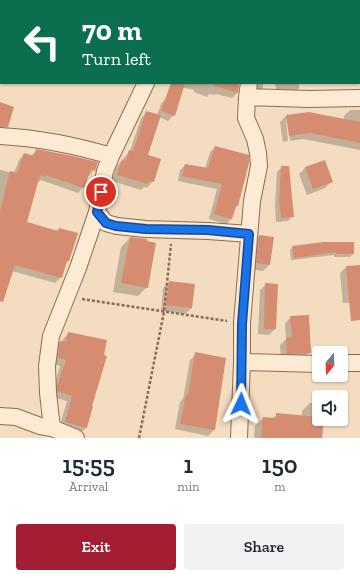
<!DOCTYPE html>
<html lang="en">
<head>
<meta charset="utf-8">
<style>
  :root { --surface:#fff; --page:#f2f2f3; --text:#1f2937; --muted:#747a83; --accent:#a31e32 }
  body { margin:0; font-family:"Zilla Slab",serif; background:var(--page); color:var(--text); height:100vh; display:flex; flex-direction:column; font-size:15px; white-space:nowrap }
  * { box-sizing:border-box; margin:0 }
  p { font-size:13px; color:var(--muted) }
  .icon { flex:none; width:22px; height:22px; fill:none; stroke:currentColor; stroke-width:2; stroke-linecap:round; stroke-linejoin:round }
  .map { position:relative; height:438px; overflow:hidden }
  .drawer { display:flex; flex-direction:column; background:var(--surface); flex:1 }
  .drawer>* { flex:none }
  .guide { position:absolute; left:0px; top:0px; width:360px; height:84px; box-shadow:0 1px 3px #0004; background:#0b6e4f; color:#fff; overflow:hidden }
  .needle { width:26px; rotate:199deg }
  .tools { position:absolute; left:312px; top:346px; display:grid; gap:8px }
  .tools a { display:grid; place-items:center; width:36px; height:36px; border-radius:4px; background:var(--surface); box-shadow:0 1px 3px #0004; font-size:20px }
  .pin { position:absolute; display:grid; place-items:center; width:34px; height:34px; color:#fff; margin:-17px; border:2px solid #fff; border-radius:50%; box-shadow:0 1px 4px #0007 }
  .me { position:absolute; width:44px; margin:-22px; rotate:2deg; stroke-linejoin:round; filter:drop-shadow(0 0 3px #0008) }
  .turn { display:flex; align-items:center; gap:14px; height:84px; padding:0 16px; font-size:18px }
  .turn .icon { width:52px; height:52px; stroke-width:2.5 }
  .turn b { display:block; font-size:28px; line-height:34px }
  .eta { display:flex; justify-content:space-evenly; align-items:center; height:68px; text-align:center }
  .eta b { font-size:24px; font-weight:600; line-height:28px }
  .primary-button { display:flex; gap:8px; margin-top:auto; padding:8px 16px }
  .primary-button a { flex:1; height:46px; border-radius:4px; background:var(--accent); color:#fff; font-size:16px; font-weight:600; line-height:46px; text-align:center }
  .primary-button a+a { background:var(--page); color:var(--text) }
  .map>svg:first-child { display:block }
</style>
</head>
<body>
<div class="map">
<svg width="360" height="438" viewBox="0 0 360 438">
  <rect width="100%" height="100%" fill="#f3dcbf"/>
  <path fill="#0003" d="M 58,0 L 162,0 L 58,1 Z
    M 279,0 L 305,0 L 307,1 L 279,1 Z
    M 338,0 L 360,0 L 360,30 L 359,1 L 338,1 Z
    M 181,83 L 239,83 L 237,93 L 232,98 L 216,94 L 214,95 L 209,94 L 207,97 L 194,92 L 194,90 L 180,87 Z
    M 251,83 L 263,83 L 263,88 L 257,93 Z
    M 275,83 L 299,83 L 299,89 L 292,95 L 277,94 Z
    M 166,98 L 174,115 L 168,121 L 159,117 L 147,156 L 153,181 L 147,188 L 144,187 L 141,190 L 112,181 L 116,167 L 130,151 L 141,118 L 147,112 L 157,115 L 161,104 Z
    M 350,110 L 360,110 L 360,150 L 303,139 L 290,141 L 288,119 L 286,119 L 288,141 L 283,142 L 280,122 L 286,116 L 344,120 L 344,116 Z
    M 215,147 L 237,206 L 234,209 L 231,219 L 226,224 L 209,219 L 217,189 L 178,181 L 180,170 L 185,165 L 205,169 L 210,152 Z
    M 37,150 L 67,156 L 94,170 L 89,176 L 87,175 L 83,187 L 78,193 L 41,180 L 39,182 L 37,181 L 26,223 L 56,231 L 59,229 L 68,261 L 65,264 L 61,277 L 55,283 L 12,271 L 0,291 L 0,170 L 14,173 L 19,160 L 24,154 L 31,156 Z
    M 324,161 L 331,182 L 325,188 L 307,195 L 299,174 L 305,168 Z
    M 282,167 L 292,216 L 288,221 L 276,222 L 275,205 L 277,172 Z
    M 259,236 L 269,265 L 263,271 L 251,269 L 253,242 Z
    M 130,238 L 146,242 L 147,287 L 138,296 L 113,292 L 121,247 Z
    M 353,243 L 353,254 L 350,257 L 334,257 L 334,255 L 291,260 L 290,250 L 293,247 Z
    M 360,266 L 360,302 L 343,303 L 340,273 L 346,267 Z
    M 169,282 L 192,308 L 185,314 L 161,311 L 163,288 Z
    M 266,284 L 275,329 L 269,335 L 258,334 L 260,290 Z
    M 291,317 L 310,352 L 304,358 L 281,359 L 280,345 L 286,339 L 285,323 Z
    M 69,333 L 86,428 L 80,433 L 59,428 L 67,401 L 52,397 L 52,393 L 60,366 L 52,364 L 54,348 L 60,342 L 62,342 L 63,339 Z
    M 196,354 L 225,359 L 214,430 L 208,436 L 175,429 L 180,402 L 183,399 L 190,360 Z
    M 310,403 L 319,403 L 319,419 L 323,419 L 321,438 L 254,438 L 255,426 L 263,418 L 272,419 L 277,414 L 302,416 L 302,411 Z"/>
  <path fill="#d58c70" d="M 171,83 L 185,83 L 175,116 L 161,111 Z
    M 215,83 L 239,83 L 238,93 L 215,86 Z
    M 0,102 L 14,107 L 8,127 L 0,127 Z
    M 146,111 L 161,115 L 148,155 L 161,159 L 154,182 L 149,181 L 148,184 L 117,175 L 122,160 L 126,161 L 129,150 L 133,151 Z
    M 309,112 L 360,122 L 360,143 L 310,133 L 289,136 L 286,115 Z
    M 215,146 L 249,155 L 249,163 L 238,206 L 236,206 L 232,219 L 214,214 L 222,184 L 182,176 L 185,164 L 208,168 Z
    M 36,149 L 68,155 L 98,162 L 95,171 L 91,169 L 84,188 L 46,175 L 46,177 L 40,175 L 27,222 L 58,231 L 59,228 L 78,233 L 69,261 L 67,261 L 62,278 L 15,265 L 3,302 L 0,301 L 0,211 L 10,171 L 17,173 L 24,153 L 34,156 Z
    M 325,160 L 333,182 L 313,189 L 305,167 Z
    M 281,166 L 289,166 L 294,217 L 281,218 L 279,200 Z
    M 259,235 L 274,237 L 270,265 L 256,263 Z
    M 130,237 L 147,239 L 147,241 L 156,243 L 148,288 L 121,283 Z
    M 324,242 L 354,242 L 354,254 L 336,254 L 336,252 L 294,258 L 292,246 Z
    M 360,265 L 360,320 L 351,321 L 346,266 Z
    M 169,281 L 195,284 L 192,308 L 166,305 Z
    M 265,283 L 278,284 L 276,329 L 264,329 Z
    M 309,315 L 311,353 L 287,354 L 286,338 L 292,337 L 290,316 Z
    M 68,332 L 107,340 L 104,355 L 107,356 L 92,406 L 93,406 L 87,428 L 65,422 L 72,396 L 57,391 L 57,386 L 66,360 L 58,358 L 60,341 L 66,342 Z
    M 195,352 L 226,358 L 215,430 L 180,424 L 186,395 L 188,395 Z
    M 276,413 L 319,417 L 319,419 L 324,419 L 322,438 L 261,438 L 263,417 L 276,418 Z"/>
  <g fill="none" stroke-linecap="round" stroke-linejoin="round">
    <g stroke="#8d6b55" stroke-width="18">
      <path id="street" d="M 181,0 L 181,1
        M 146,83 L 111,156 L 105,171 L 97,212 L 106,223 L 117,226 L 146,229 L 208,231 L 249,234
        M 249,83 L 247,97 L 309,99 L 360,98
        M 0,136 C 38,138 74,145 111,156
        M 242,362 L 319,364
        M 341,363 L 360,363
        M 0,416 L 16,417 L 40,426 L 52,428 L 76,438
        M 52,428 L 48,393 L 47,366 L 51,336 L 78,268 L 97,212
        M 239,438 L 242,362 L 242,323 L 252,201 L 259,166 L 258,153 L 255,139 L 246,118 L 247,97"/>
    </g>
    <path stroke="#8d6b55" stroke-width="2.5" stroke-dasharray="3 2" stroke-linecap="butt" d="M 272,1 L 272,0
      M 82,299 L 227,321
      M 139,438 L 164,312 L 171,244"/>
    <use href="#street" stroke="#fcead3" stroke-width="16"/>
  </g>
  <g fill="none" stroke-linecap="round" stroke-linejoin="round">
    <g stroke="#114b97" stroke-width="10">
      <path id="route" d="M 101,192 L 97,212 L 106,223 L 116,226 L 146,229 L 208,230 L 249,234 L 242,324 L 241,404"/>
    </g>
    <use href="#route" stroke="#1a73e8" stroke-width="7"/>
  </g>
</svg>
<div class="tools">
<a><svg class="needle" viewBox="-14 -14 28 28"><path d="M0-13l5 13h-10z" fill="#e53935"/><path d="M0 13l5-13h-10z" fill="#747a83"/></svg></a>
<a><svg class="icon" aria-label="sound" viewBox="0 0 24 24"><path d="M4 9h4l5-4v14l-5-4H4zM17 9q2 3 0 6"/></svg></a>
</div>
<div class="pin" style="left:101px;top:192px;background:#d93025"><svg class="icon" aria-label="arrive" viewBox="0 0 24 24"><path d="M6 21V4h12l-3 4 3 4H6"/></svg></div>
<svg class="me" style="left:241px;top:404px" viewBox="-20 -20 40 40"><path d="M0-17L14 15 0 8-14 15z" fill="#1a73e8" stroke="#fff" stroke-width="4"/></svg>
<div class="guide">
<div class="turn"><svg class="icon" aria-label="left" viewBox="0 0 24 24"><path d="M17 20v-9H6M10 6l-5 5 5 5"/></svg><div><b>70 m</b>Turn left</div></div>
</div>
</div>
<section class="drawer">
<div class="eta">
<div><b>15:55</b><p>Arrival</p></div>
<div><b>1</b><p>min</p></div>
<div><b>150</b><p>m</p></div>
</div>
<div class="primary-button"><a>Exit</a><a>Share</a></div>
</section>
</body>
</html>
